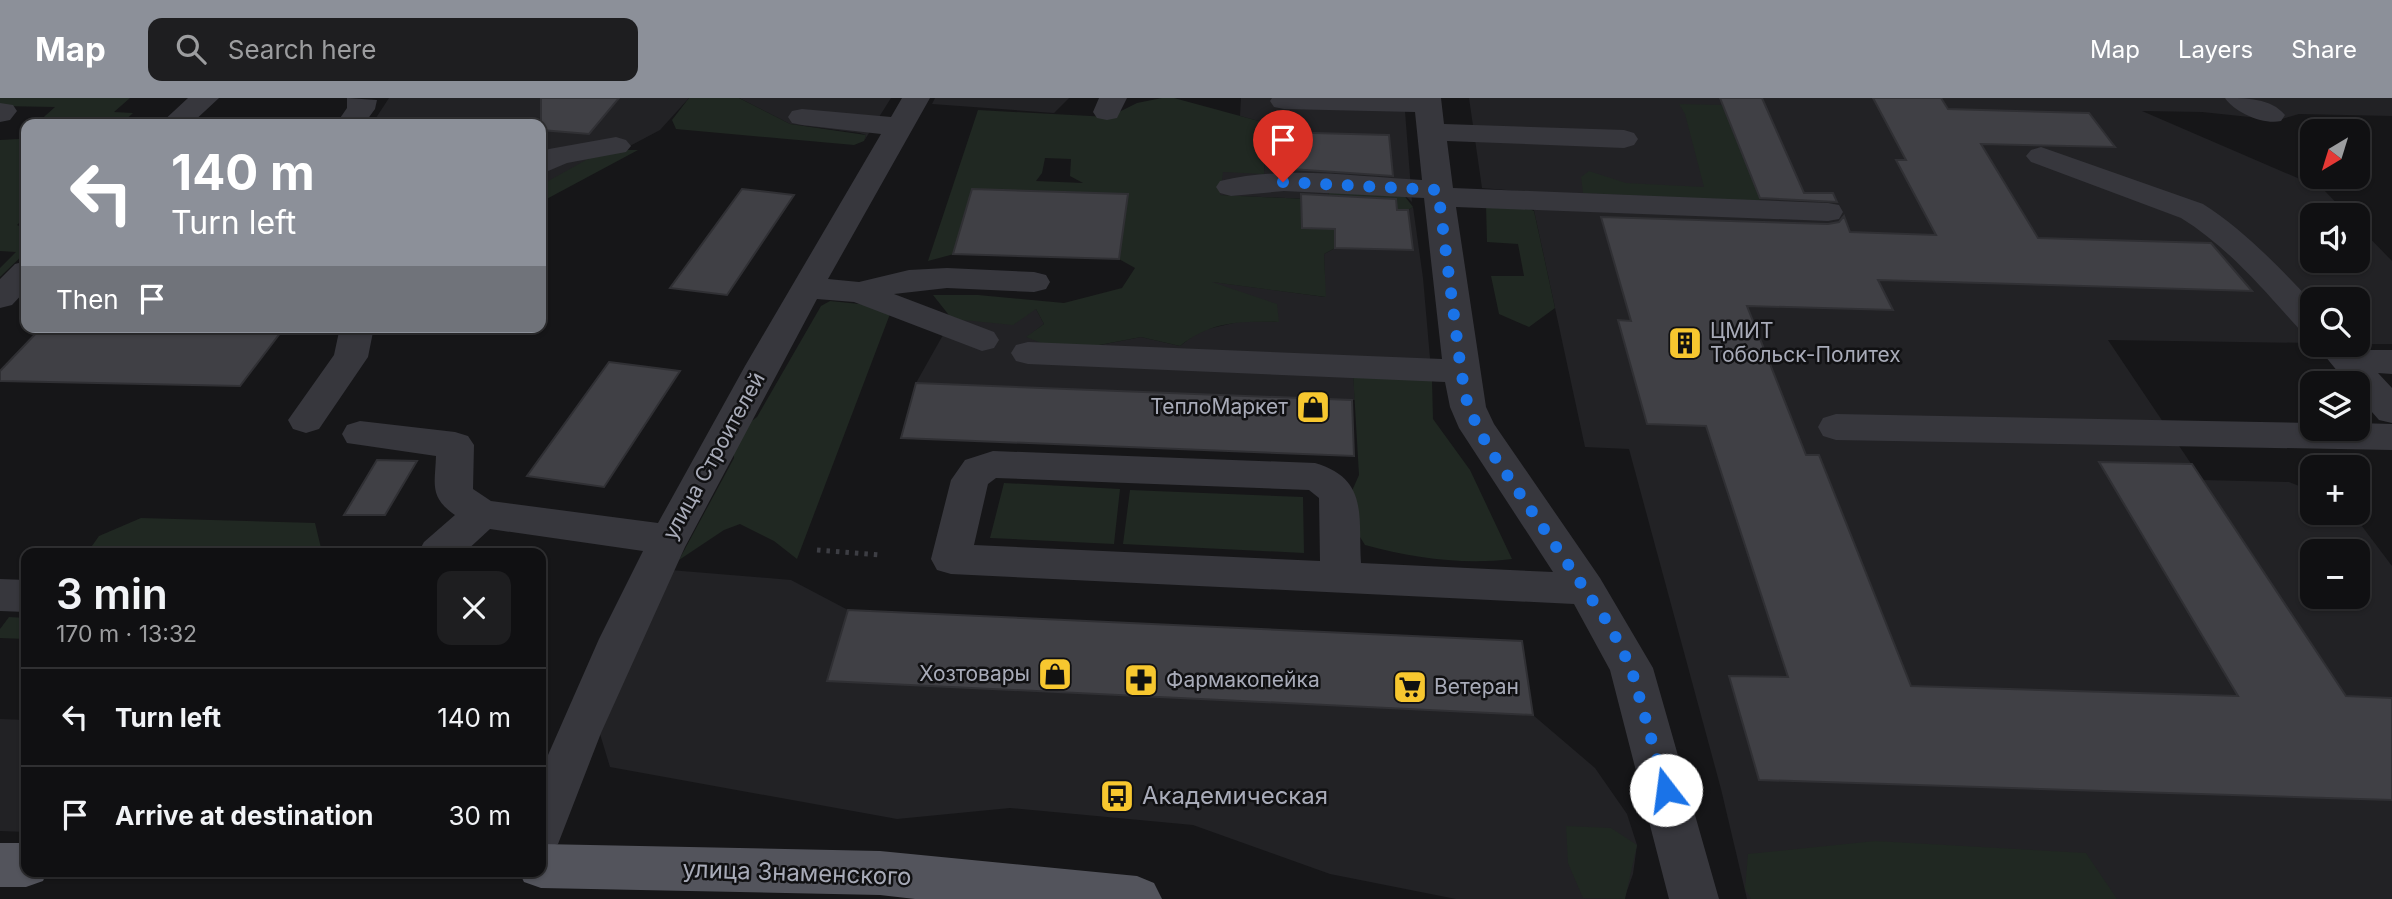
<!DOCTYPE html>
<html lang="en">
<head>
<meta charset="utf-8">
<style>
  :root { --surface:#101012; --page:#1e1e20; --text:#f1f3f6; --muted:#9c9d9f; --line:#303032; --accent:#8c9099 }
  body { margin:0; font-family:Inter,sans-serif; background:var(--page); color:var(--text); height:100vh; display:flex; flex-direction:column; font-size:26px; white-space:nowrap }
  * { box-sizing:border-box; margin:0 }
  p { font-size:23px; color:var(--muted) }
  .icon { flex:none; width:38px; height:38px; fill:none; stroke:currentColor; stroke-width:2; stroke-linecap:round; stroke-linejoin:round }
  .map { position:relative; flex:1; overflow:hidden }
  .panel { position:absolute; left:21px; top:450px; width:525px; height:329px; display:flex; flex-direction:column; background:var(--surface); border-radius:14px; box-shadow:0 2px 5px #0004,0 0 0 2px var(--line) }
  .panel>* { flex:none }
  .guide { position:absolute; left:21px; top:21px; width:525px; height:214px; border-radius:14px; box-shadow:0 2px 5px #0004,0 0 0 2px var(--line); background:#8c9099; color:#fff; overflow:hidden }
  .needle { width:46px; rotate:218deg }
  .fabs { position:absolute; left:2300px; top:21px; display:grid; gap:14px }
  .fabs a { display:grid; place-items:center; width:70px; height:70px; border-radius:14px; background:var(--surface); box-shadow:0 2px 5px #0004,0 0 0 2px var(--line); font-size:35px }
  .pin { position:absolute; display:grid; place-items:center; width:60px; height:60px; color:#fff; margin:-72px -30px; border-radius:50% 50% 50% 0; rotate:-45deg; box-shadow:0 0 7px #0007 }
  .pin .icon { rotate:45deg }
  .me { position:absolute; width:77px; margin:-38px; rotate:345deg; stroke-linejoin:round; filter:drop-shadow(0 0 5px #0008) }
  .turn { display:flex; align-items:center; gap:24px; height:147px; padding:0 35px; font-size:32px }
  .turn .icon { width:91px; height:91px; stroke-width:2.5 }
  .turn b { display:block; font-size:49px; line-height:60px }
  .then { display:flex; align-items:center; height:66px; padding:0 35px; background:#0003; gap:14px; font-size:26px }
  .round { display:grid; place-items:center; flex:none; width:74px; height:74px; border-radius:14px; background:var(--page) }
  .summary { display:flex; align-items:center; justify-content:space-between; height:119px; padding:0 35px }
  h1 { font-size:42px; font-weight:600; line-height:52px }
  ul { padding:0; list-style:none }
  li { display:flex; align-items:center; gap:21px; height:98px; padding:0 35px; border-top:2px solid var(--line) }
  li div { flex:1 }
  li b { display:block; font-size:26px }
  li em { font-style:normal }
  header { display:flex; align-items:center; gap:42px; box-sizing:border-box; height:98px; padding:0 35px; background:var(--accent); color:#fff }
  header strong { font-size:33px }
  nav { display:flex; gap:38px; margin-inline-start:auto; font-size:24px }
  .search { width:490px; height:63px; background:var(--page); display:flex; align-items:center; gap:18px; box-sizing:border-box; padding:0 24px; border-radius:14px; color:var(--muted); font-size:26px }
  .map>svg:first-child { display:block }
</style>
</head>
<body>
<header>
<strong>Map</strong>
<div class="search"><svg class="icon" aria-label="search" viewBox="0 0 24 24"><circle cx="10" cy="10" r="6"/><path d="M15 15l6 6"/></svg>Search here</div>
<nav><a>Map</a><a>Layers</a><a>Share</a></nav>
</header>
<div class="map">
<svg width="2392" height="801" viewBox="0 0 2392 801">
  <rect width="100%" height="100%" fill="#161618"/>
  <path fill="#222225" fill-rule="evenodd" d="M 389,0 L 689,0 L 660,32 L 541,95 L 541,26 L 372,26 Z
    M 739,0 L 891,0 L 864,43 L 866,37 L 860,35 L 790,26 Z
    M 935,0 L 1069,0 L 1054,15 L 932,6 Z
    M 1241,0 L 1404,0 L 1412,104 L 1403,96 L 1329,92 L 1328,102 L 1219,97 L 1222,73 L 1264,75 L 1266,25 L 1240,18 Z
    M 1469,0 L 2392,0 L 2392,18 L 2299,16 L 2278,22 L 2202,14 L 2142,13 L 2323,91 L 2348,117 L 2312,117 L 2312,163 L 2357,163 L 2357,127 L 2392,163 L 2392,246 L 2357,246 L 2357,201 L 2312,201 L 2312,245 L 2108,242 L 2202,382 L 2289,384 L 2312,393 L 2312,415 L 2352,415 L 2392,468 L 2392,801 L 1747,801 L 1721,691 L 1629,351 L 1585,349 L 1530,94 L 1482,90 ZM 2312,453 L 2357,453 L 2357,499 L 2312,499 Z
    M 1413,109 L 1423,180 L 1432,283 L 1353,275 L 1355,302 L 1352,302 L 916,285 L 952,221 L 1036,211 L 1044,226 L 1027,239 L 1084,250 L 1141,239 L 1180,248 L 1199,233 L 1242,223 L 1278,224 L 1206,183 L 1325,199 L 1324,156 L 1335,150 L 1412,152 L 1408,112 Z
    M 670,472 L 791,482 L 848,512 L 827,583 L 1533,617 L 1595,670 L 1627,716 L 1637,747 L 1633,776 L 1624,801 L 1456,801 L 1330,776 L 1193,727 L 1010,710 L 897,721 L 610,669 L 597,626 Z
    M 0,621 L 26,622 L 26,734 L 0,733 Z"/>
  <path fill="#202822" fill-rule="evenodd" d="M 0,0 L 130,0 L 114,14 L 133,15 L 121,26 L 36,26 L 55,9 L 0,8 Z
    M 689,0 L 739,0 L 790,26 L 866,37 L 864,43 L 854,47 L 676,31 L 672,22 Z
    M 1162,0 L 1174,0 L 1266,25 L 1264,76 L 1223,74 L 1220,97 L 1328,102 L 1329,91 L 1403,96 L 1413,109 L 1408,112 L 1301,110 L 1302,130 L 1335,131 L 1335,150 L 1324,156 L 1326,199 L 1212,184 L 1277,206 L 1279,224 C 1240,223 1211,223 1180,248 L 1141,239 L 1084,250 L 1052,249 L 1026,239 L 1044,226 L 1036,211 L 1013,227 L 952,221 L 933,197 L 978,197 L 1064,205 L 1122,190 L 1135,170 L 1119,161 L 954,156 L 928,163 L 978,12 L 1109,19 L 1137,5 ZM 1045,60 L 1071,61 L 1070,78 L 1083,85 L 1036,83 L 1042,75 Z
    M 1679,6 L 1722,7 L 1761,103 L 1583,95 L 1581,79 L 1589,73 L 1626,85 L 1704,89 L 1685,16 Z
    M 26,35 L 26,118 L 17,127 L 26,131 L 26,154 L 0,179 L 0,170 L 16,154 L 0,153 L 0,42 L 19,41 Z
    M 613,52 L 638,52 L 541,104 L 541,87 L 595,57 Z
    M 1486,107 L 1521,107 L 1534,113 L 1555,210 L 1529,229 L 1499,216 L 1491,178 L 1524,178 L 1518,146 L 1487,144 Z
    M 830,203 L 879,208 L 890,216 L 797,461 L 774,443 L 740,426 L 724,432 L 679,462 L 734,360 L 733,349 L 749,325 L 757,319 L 821,208 Z
    M 1353,275 L 1432,283 L 1433,321 L 1470,372 L 1512,461 C 1463,467 1413,460 1365,447 L 1355,431 L 1348,402 L 1359,377 Z
    M 1004,385 L 1120,391 L 1114,446 L 990,440 Z
    M 1130,392 L 1303,399 L 1304,455 L 1123,446 Z
    M 141,420 L 315,425 L 321,450 L 367,452 L 372,455 L 87,455 L 99,438 Z
    M 9,519 L 26,520 L 26,541 L 0,540 L 0,531 Z
    M 1566,728 L 1611,730 L 1637,747 L 1625,801 L 1583,800 L 1568,765 Z
    M 1875,743 L 2086,755 L 2117,801 L 1751,801 L 1745,791 L 1748,756 Z"/>
  <path fill="#404045" stroke="#303034" stroke-width="2" d="M 541,0 L 619,0 L 589,36 L 541,32 Z
    M 1720,0 L 1762,0 L 1804,95 L 1833,95 L 1837,104 L 1760,100 Z
    M 1873,0 L 1941,0 L 1948,11 L 2089,15 L 2115,49 L 1981,46 L 2038,140 L 2211,145 L 2252,193 L 1878,182 L 1893,212 L 1747,208 L 1806,357 L 1819,357 L 1911,588 L 2238,598 L 2099,364 L 2192,366 L 2346,598 L 2392,600 L 2392,702 L 1759,682 L 1729,578 L 1788,579 L 1706,328 L 1647,326 L 1618,222 L 1631,223 L 1601,119 L 1828,126 L 1839,124 L 1844,118 L 1850,134 L 1936,137 L 1896,62 L 1906,62 Z
    M 1276,34 L 1389,37 L 1393,78 L 1276,70 Z
    M 742,91 L 794,97 L 727,197 L 670,190 Z
    M 972,91 L 1128,96 L 1119,161 L 953,156 Z
    M 1301,96 L 1396,101 L 1397,112 L 1408,112 L 1413,152 L 1335,150 L 1335,131 L 1302,130 Z
    M 42,229 L 117,229 L 281,234 L 240,288 L 0,283 L 0,273 Z
    M 609,264 L 680,273 L 604,389 L 527,378 Z
    M 916,285 L 1352,302 L 1354,358 L 901,340 Z
    M 377,362 L 417,363 L 385,417 L 344,417 Z
    M 848,512 L 1522,543 L 1533,617 L 827,583 Z"/>
  <g fill="none" stroke-linecap="round" stroke-linejoin="round">
    <path stroke="#3d3e44" stroke-width="5" stroke-dasharray="3.5 6" stroke-linecap="butt" d="M 817,452 L 879,457"/>
    <path fill="#37373d" fill-rule="evenodd" d="M 188,0 L 219,0 L 191,26 L 160,26 Z
      M 347,0 L 377,2 L 375,11 L 364,26 L 336,26 L 347,10 Z
      M 902,0 L 930,0 L 828,181 L 859,184 L 909,172 L 947,170 L 1034,174 L 1046,177 L 1050,184 L 1046,191 L 1034,194 L 947,190 L 894,196 L 994,234 L 999,242 L 994,250 L 982,253 L 854,204 L 817,201 L 685,449 L 601,635 L 558,746 L 541,752 L 541,673 L 599,541 L 643,453 L 490,431 L 464,455 L 418,455 L 424,444 L 455,417 C 429,399 435,387 436,358 L 347,345 L 342,336 L 347,327 L 360,323 L 455,334 L 468,338 L 474,347 L 473,391 L 491,403 L 658,425 L 745,268 L 881,36 L 802,27 L 792,25 L 788,19 L 792,13 L 802,11 L 891,19 Z
      M 1099,0 L 1127,0 L 1117,20 L 1107,22 L 1097,20 L 1093,14 Z
      M 1272,0 L 1441,0 L 1444,26 L 1624,32 L 1634,35 L 1638,41 L 1634,47 L 1624,50 L 1447,43 L 1453,90 L 1828,105 L 1839,107 L 1843,114 L 1839,121 L 1828,123 L 1456,109 L 1486,309 L 1494,326 L 1600,480 L 1653,570 L 1719,801 L 1669,801 L 1610,572 L 1574,506 L 951,476 L 937,472 L 931,461 L 951,382 L 965,362 L 993,353 L 1315,365 C 1369,381 1358,418 1361,465 L 1553,474 L 1459,330 L 1450,309 L 1445,284 L 1028,266 L 1016,263 L 1011,255 L 1016,247 L 1028,244 L 1442,261 L 1424,100 L 1284,93 L 1231,98 L 1220,95 L 1216,89 L 1220,83 C 1285,67 1357,79 1422,82 L 1415,14 L 1284,11 L 1274,9 L 1270,3 ZM 996,380 L 1309,392 L 1319,400 L 1320,463 L 974,447 L 988,386 Z
      M 2225,0 C 2246,0 2271,0 2285,17 L 2281,23 C 2264,27 2235,15 2225,0 Z
      M 0,5 L 13,7 L 17,13 L 10,22 L 0,24 Z
      M 616,39 L 626,42 L 631,48 L 626,54 L 567,65 L 541,76 L 541,55 L 549,51 Z
      M 2041,49 L 2203,106 C 2245,133 2278,168 2312,204 L 2312,235 L 2300,232 C 2263,191 2228,149 2181,120 L 2031,64 L 2026,58 L 2031,52 Z
      M 26,163 L 26,192 L 12,207 L 0,210 L 0,181 L 15,166 Z
      M 340,229 L 374,229 L 368,259 L 319,331 L 306,335 L 293,331 L 288,322 L 334,257 Z
      M 2316,247 L 2352,247 L 2357,252 L 2392,252 L 2392,276 L 2378,275 L 2392,290 L 2392,325 L 2379,322 L 2357,297 L 2357,285 L 2347,285 Z
      M 1836,316 L 2312,325 L 2312,331 L 2357,331 L 2357,325 L 2392,326 L 2392,352 L 1836,342 L 1823,338 L 1818,329 L 1823,320 Z
      M 0,481 L 26,482 L 26,514 L 0,513 Z"/>
    <path fill="#53545c" fill-rule="evenodd" d="M 0,745 L 26,745 L 26,774 L 47,774 L 43,783 L 26,789 L 0,789 Z
      M 541,746 L 880,753 L 1137,778 L 1154,785 L 1162,801 L 915,801 L 880,797 L 541,790 L 524,784 L 519,774 L 541,774 Z"/>
  </g>
  <g fill="none" stroke-linecap="round" stroke-linejoin="round">
    <path stroke="#1a73e8" stroke-width="12" stroke-dasharray="0 21.6" d="M 1283,84 L 1438,92 L 1461,273 L 1468,309 L 1488,349 L 1610,528 L 1631,570 L 1666,692"/>
  </g>
  <defs>
    <g id="building-square" transform="scale(1.75)"><rect x="-9" y="-9" width="18" height="18" rx="4" fill="#f7c72f" stroke="#111113"/><path d="M-4-6H4V6H1V3H-1V6H-4ZM-2.5-4.3h1.7v1.8h-1.7ZM.8-4.3h1.7v1.8H.8ZM-2.5-1h1.7V.8h-1.7ZM.8-1h1.7V.8H.8Z" fill="#111"/></g>
    <g id="shop-square" transform="scale(1.75)"><rect x="-9" y="-9" width="18" height="18" rx="4" fill="#f7c72f" stroke="#111113"/><path d="M-5-2.5h2.3a2.7 3.5 0 0 1 5.4 0H5L5.5 6h-11ZM-1.5-2.5h3a1.5 2.3 0 0 0-3 0Z" fill="#111"/></g>
    <g id="pharmacy-square" transform="scale(1.75)"><rect x="-9" y="-9" width="18" height="18" rx="4" fill="#f7c72f" stroke="#111113"/><path d="M-2-6h4v4h4v4h-4v4h-4v-4h-4v-4h4Z" fill="#111"/></g>
    <g id="supermarket-square" transform="scale(1.75)"><rect x="-9" y="-9" width="18" height="18" rx="4" fill="#f7c72f" stroke="#111113"/><path d="M-6-5.5h2.5l.6 2H6L4.5 2H-2.5L-4.4-4H-6ZM-1.5 3.2a1.3 1.3 0 1 0 .1 0ZM3 3.2a1.3 1.3 0 1 0 .1 0Z" fill="#111"/></g>
    <g id="bus-square" transform="scale(1.75)"><rect x="-9" y="-9" width="18" height="18" rx="4" fill="#f7c72f" stroke="#111113"/><path d="M-5-6H5V4H4V6H2V4H-2V6H-4V4H-5ZM-3.5-4V0h7V-4ZM-3.5 1.2v1.5H-2V1.2ZM2 1.2v1.5H3.5V1.2Z" fill="#111"/></g>
  </defs>
  <g fill-rule="evenodd">
    <use href="#building-square" x="1685" y="245"/>
    <use href="#shop-square" x="1313" y="309"/>
    <use href="#shop-square" x="1055" y="576"/>
    <use href="#pharmacy-square" x="1141" y="582"/>
    <use href="#supermarket-square" x="1410" y="589"/>
    <use href="#bus-square" x="1117" y="698"/>
  </g>
  <g text-anchor="middle" stroke-width="5" stroke-linejoin="round" paint-order="stroke">
    <g font-size="21" fill="#a8abb8" stroke="#111113" text-anchor="start">
      <text x="1710" y="240">ЦМИТ<tspan x="1710" dy="24">Тобольск-Политех</tspan></text>
      <text x="1288" y="316" text-anchor="end">ТеплоМаркет</text>
      <text x="1030" y="583" text-anchor="end">Хозтовары</text>
      <text x="1166" y="589">Фармакопейка</text>
      <text x="1434" y="596">Ветеран</text>
    </g>
    <g font-size="21" fill="#a8abb8" stroke="#111113">
      <text transform="translate(714 358) rotate(-61)" y="7">улица Строителей</text>
    </g>
    <g font-size="24" fill="#a8abb8" stroke="#111113" text-anchor="start">
      <text x="1142" y="706">Академическая</text>
    </g>
    <g font-size="24" fill="#a8abb8" stroke="#111113">
      <text transform="translate(797 775) rotate(2)" y="8">улица Знаменского</text>
    </g>
  </g>
</svg>
<div class="fabs">
<a><svg class="needle" viewBox="-14 -14 28 28"><path d="M0-13l5 13h-10z" fill="#e53935"/><path d="M0 13l5-13h-10z" fill="#9c9d9f"/></svg></a>
<a><svg class="icon" aria-label="sound" viewBox="0 0 24 24"><path d="M4 9h4l5-4v14l-5-4H4zM17 9q2 3 0 6"/></svg></a>
<a><svg class="icon" aria-label="search" viewBox="0 0 24 24"><circle cx="10" cy="10" r="6"/><path d="M15 15l6 6"/></svg></a>
<a><svg class="icon" aria-label="layers" viewBox="0 0 24 24"><path d="M12 4l9 5-9 5-9-5zM3 14l9 5 9-5"/></svg></a>
<a>+</a>
<a>−</a>
</div>
<div class="pin" style="left:1283px;top:84px;background:#d93025"><svg class="icon" aria-label="arrive" viewBox="0 0 24 24"><path d="M6 21V4h12l-3 4 3 4H6"/></svg></div>
<svg class="me" style="left:1666px;top:692px" viewBox="-20 -20 40 40"><circle r="19" fill="#fff"/><path d="M0-13L10 11 0 6-10 11z" fill="#1a73e8"/></svg>
<div class="guide">
<div class="turn"><svg class="icon" aria-label="left" viewBox="0 0 24 24"><path d="M17 20v-9H6M10 6l-5 5 5 5"/></svg><div><b>140 m</b>Turn left</div></div>
<div class="then">Then<svg class="icon" aria-label="arrive" viewBox="0 0 24 24"><path d="M6 21V4h12l-3 4 3 4H6"/></svg></div>
</div>
<section class="panel">
<div class="summary"><div><h1>3 min</h1><p>170 m · 13:32</p></div><a class="round"><svg class="icon" aria-label="close" viewBox="0 0 24 24"><path d="M6 6l12 12M18 6L6 18"/></svg></a></div>
<ul>
<li><svg class="icon" aria-label="left" viewBox="0 0 24 24"><path d="M17 20v-9H6M10 6l-5 5 5 5"/></svg><div><b>Turn left</b></div><em>140 m</em></li>
<li><svg class="icon" aria-label="arrive" viewBox="0 0 24 24"><path d="M6 21V4h12l-3 4 3 4H6"/></svg><div><b>Arrive at destination</b></div><em>30 m</em></li>
</ul>
</section>
</div>
</body>
</html>
